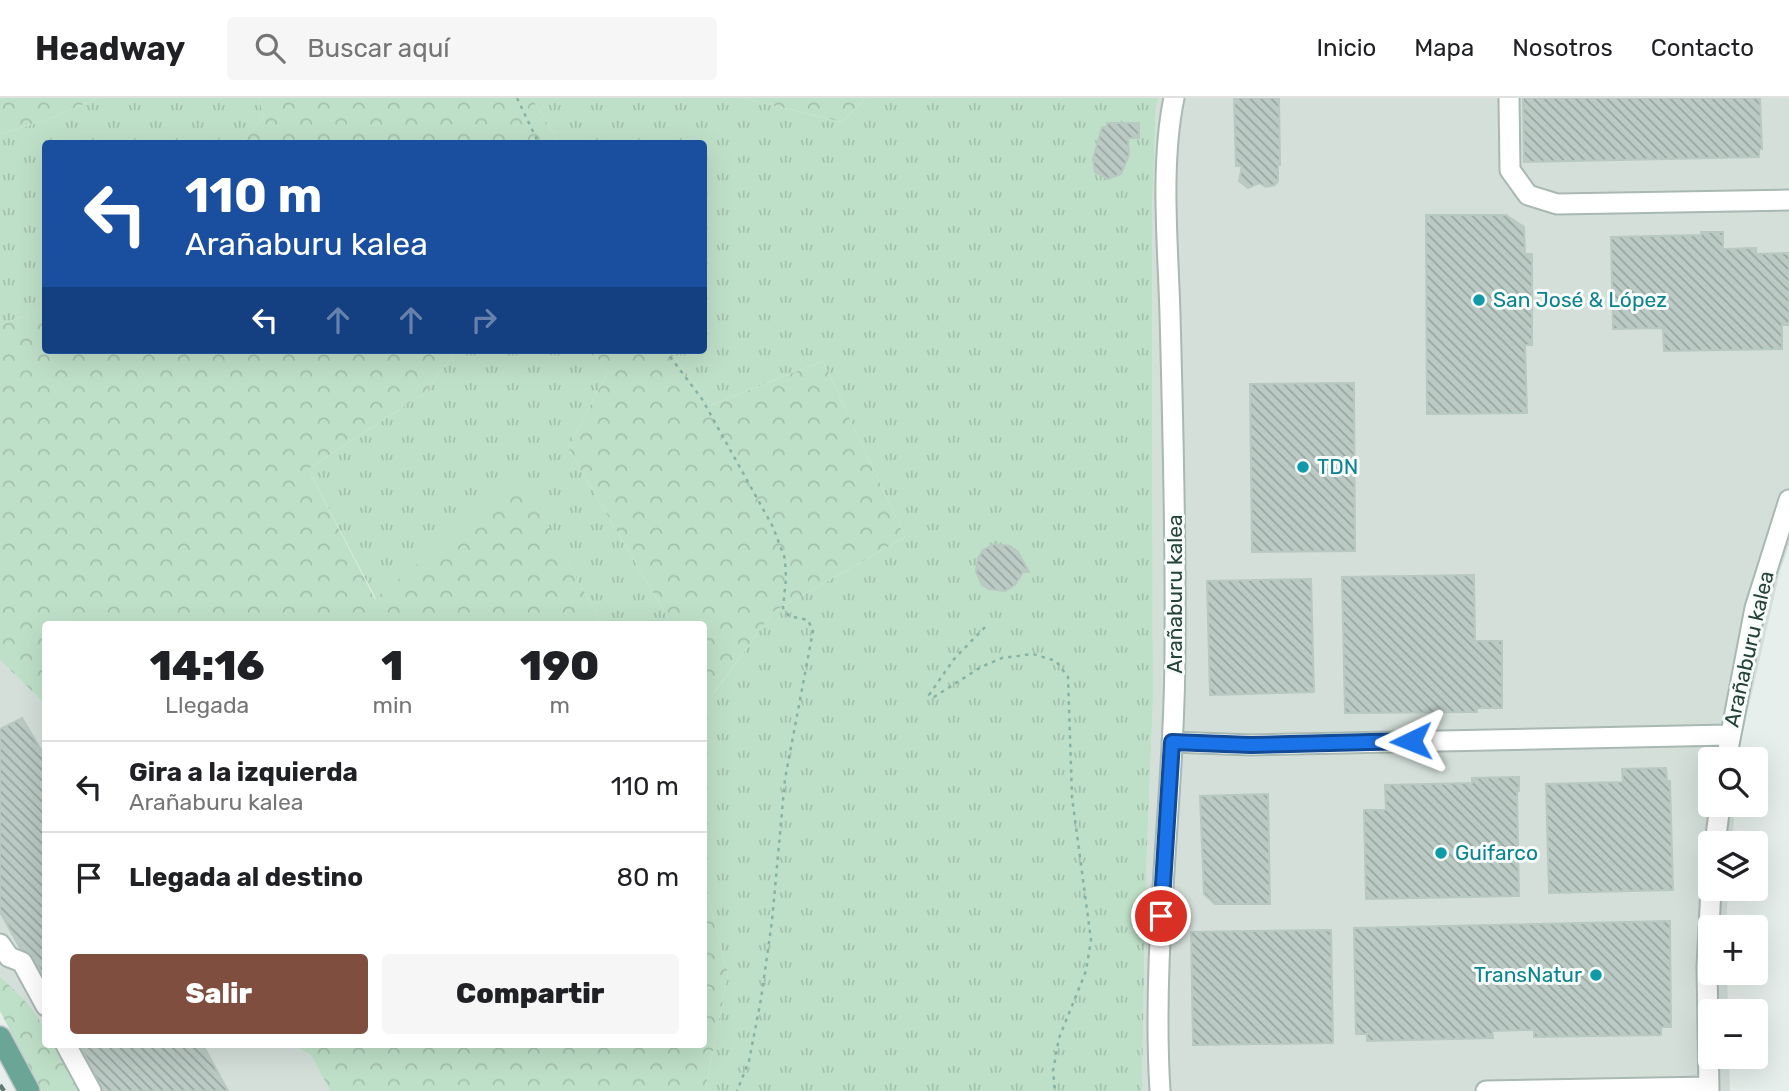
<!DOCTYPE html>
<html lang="es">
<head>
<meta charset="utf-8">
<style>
  :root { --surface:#fff; --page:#f6f6f6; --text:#202124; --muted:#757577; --line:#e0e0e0; --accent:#7f4e3f }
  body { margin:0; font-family:Rubik,sans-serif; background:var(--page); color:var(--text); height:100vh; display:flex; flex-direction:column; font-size:26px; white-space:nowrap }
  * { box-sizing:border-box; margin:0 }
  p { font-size:23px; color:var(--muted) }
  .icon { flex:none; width:38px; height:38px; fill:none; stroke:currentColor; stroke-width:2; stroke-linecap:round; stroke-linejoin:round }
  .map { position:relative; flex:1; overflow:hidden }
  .panel { position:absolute; left:42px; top:523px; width:665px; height:427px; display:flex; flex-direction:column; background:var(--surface); border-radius:7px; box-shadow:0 7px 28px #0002 }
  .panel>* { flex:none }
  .top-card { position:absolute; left:42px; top:42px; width:665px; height:214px; border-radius:7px; box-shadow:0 7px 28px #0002; background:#1a4fa0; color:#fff; overflow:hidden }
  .tools { position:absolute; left:1698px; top:649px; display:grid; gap:14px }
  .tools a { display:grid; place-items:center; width:70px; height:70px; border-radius:7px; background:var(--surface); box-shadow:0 7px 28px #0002; font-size:35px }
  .pin { position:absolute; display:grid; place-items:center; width:60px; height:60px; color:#fff; margin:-30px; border:4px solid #fff; border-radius:50%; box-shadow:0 2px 7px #0007 }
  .me { position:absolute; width:77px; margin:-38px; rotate:268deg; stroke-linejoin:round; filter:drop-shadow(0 0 5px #0008) }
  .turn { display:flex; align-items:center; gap:24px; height:147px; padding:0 28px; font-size:32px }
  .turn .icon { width:91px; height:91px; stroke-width:2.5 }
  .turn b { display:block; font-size:49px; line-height:60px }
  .lanes { display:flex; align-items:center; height:66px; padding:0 28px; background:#0003; justify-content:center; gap:35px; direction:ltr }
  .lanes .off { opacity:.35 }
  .eta { display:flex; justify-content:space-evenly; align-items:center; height:119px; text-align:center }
  .eta b { font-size:42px; font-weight:800; line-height:49px }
  .button { display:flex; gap:14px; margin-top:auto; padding:14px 28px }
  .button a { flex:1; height:80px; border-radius:7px; background:var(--accent); color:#fff; font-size:28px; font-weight:800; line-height:80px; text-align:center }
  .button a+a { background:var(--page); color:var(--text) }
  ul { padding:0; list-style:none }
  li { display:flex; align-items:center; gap:21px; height:91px; padding:0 28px; border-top:2px solid var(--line) }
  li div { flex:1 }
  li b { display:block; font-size:26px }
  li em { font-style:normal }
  header { display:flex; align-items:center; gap:42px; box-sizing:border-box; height:98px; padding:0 35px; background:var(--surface); border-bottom:2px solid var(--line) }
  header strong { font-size:33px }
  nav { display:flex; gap:38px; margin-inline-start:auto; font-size:24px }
  .search { width:490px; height:63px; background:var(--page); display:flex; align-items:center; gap:18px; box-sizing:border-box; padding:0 24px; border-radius:7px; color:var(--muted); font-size:26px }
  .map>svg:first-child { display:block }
</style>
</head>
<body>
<header>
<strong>Headway</strong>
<div class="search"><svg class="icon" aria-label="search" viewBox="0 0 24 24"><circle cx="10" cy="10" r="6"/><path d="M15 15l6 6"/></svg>Buscar aquí</div>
<nav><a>Inicio</a><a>Mapa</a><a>Nosotros</a><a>Contacto</a></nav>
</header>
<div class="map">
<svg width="1789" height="993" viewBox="0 0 1789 993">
  <defs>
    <pattern id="grass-tufts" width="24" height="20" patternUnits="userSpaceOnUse" patternTransform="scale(1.75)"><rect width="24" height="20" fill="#bfe0c8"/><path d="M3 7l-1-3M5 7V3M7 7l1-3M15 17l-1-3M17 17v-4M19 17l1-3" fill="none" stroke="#a4c1ad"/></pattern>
    <pattern id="forest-crowns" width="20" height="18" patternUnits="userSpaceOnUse" patternTransform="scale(1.75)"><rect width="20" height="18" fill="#bfe0c8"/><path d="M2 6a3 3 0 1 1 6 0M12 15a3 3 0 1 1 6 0" fill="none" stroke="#a4c1ad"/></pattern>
    <pattern id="building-back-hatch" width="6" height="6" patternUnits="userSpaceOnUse" patternTransform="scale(1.75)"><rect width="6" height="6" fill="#bbcac4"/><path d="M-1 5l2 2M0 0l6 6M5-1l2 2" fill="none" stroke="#98a6a0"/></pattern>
  </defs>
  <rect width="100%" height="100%" fill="#e6efeb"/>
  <path fill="#d4dfda" d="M 1159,0 L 1789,0 L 1789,447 L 1780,473 L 1740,647 L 1739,661 L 1710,662 L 1710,707 L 1735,707 L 1732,745 L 1710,746 L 1710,791 L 1728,791 L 1726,829 L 1710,830 L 1710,875 L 1727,875 L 1728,913 L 1710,914 L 1710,959 L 1729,959 L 1730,993 L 1142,993 L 1146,779 L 1153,603 L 1152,113 L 1156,8 Z
    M 0,562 L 45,606 L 45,933 L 36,916 L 0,878 Z
    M 53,947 L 293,947 L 311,957 L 330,993 L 78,993 Z"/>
  <path fill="url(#grass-tufts)" d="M 98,0 L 259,0 L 264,20 L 240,45 L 46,46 L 45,210 L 0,227 L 0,36 L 44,23 Z
    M 532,0 L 742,0 L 842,24 L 866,0 L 1159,0 L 1156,8 L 1152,113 L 1153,603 L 1146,779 L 1142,993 L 705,993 L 728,876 L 704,784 L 704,579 L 714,595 L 773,514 L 905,439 L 823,263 L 711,307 L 669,252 L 704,252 L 704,46 L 559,45 Z
    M 457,252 L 593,252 L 607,276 L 568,350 L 672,527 L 602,527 L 522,379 L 376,501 L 308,371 L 425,295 Z"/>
  <path fill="url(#forest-crowns)" d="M 0,0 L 98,0 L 44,23 L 0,36 Z
    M 259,0 L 532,0 L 559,45 L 240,45 L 264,20 Z
    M 742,0 L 866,0 L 842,24 Z
    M 45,210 L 46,252 L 457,252 L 425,295 L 308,371 L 375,501 L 522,378 L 602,527 L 46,527 L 45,606 L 0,562 L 0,227 Z
    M 593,252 L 669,252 L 711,307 L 823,263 L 905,439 L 773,514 L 713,596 L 704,579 L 704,527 L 672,527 L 568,350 L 607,276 Z
    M 704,784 L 728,876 L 705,993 L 330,993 L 311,957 L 293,947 L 704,947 Z
    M 0,878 C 19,898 46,917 46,947 L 53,947 L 78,993 L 42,993 L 0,913 Z"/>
  <path fill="url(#building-back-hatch)" stroke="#b8c9c2" stroke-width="2" d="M 1234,0 L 1279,0 L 1280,67 L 1278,67 L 1278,83 L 1275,87 L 1266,89 L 1259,85 L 1248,90 L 1239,83 L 1242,68 L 1236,68 Z
    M 1523,0 L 1760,0 L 1762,51 L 1759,51 L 1759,59 L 1524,64 Z
    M 1107,25 L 1139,25 L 1139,40 L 1128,40 L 1129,57 L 1121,76 L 1108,81 L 1095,74 L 1093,61 L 1102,29 L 1107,29 Z
    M 1426,117 L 1506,117 L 1524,129 L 1525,156 L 1532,156 L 1532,247 L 1525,247 L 1527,315 L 1427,316 Z
    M 1701,134 L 1723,134 L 1723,151 L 1756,150 L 1756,156 L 1789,155 L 1789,227 L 1782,227 L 1782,251 L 1664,253 L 1663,230 L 1613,231 L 1611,139 L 1701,137 Z
    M 1354,285 L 1355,453 L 1252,454 L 1250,286 Z
    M 994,446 L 1010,448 L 1018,454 L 1029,474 L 1023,474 L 1015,487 L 1005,493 L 989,491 L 982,487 L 976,473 L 978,460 L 983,452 Z
    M 1474,477 L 1475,543 L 1502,543 L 1502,610 L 1477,610 L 1477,614 L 1345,615 L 1342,479 Z
    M 1311,481 L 1314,594 L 1210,597 L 1207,483 Z
    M 22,620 L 46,660 L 46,882 L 32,857 L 20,850 L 0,814 L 0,631 Z
    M 1666,670 L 1667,683 L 1670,683 L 1673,792 L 1549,795 L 1546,686 L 1623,684 L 1622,671 Z
    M 1519,679 L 1519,693 L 1517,693 L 1519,798 L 1366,801 L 1364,712 L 1386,712 L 1385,687 L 1472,685 L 1472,680 Z
    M 1268,696 L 1270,806 L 1215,806 L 1204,796 L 1200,698 Z
    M 1670,823 L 1671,929 L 1661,929 L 1661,937 L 1534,939 L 1534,932 L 1523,932 L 1492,933 L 1493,940 L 1367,943 L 1367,936 L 1356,936 L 1354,830 Z
    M 1331,832 L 1333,945 L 1193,947 L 1191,834 Z
    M 80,947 L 203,947 L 228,993 L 103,993 Z"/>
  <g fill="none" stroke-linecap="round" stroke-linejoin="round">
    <g stroke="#a8b8b2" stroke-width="23">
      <path id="minor" d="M 1509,0 L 1510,72 L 1528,97 L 1557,106 L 1789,102
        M 1172,644 L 1251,647 L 1729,637
        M 1726,662 L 1755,510 L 1789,402
        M 1715,746 L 1720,707
        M 0,846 L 9,859 L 22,864 L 46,908
        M 66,947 L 91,993
        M 1160,993 C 1151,845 1175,697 1175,549 C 1176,438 1173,327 1170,216 C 1168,148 1160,67 1174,0
        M 1486,993 L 1709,989
        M 1709,993 L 1707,868 L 1711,791"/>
    </g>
    <g stroke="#c2cac8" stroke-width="24">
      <path id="major" d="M 0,939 L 29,993"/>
    </g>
    <path stroke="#86b3a5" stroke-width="2.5" stroke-dasharray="3.5 5" stroke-linecap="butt" d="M 517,0 L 539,46
      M 665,252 L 702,301 L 773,429 L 785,461 L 786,480 L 783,510 L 789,518 L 808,522 L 813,533 L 785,681 L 772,823 L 761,901 L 749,963 L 737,993
      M 985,529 L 954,561 L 929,597 L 934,599 L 981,569 L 1002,560 L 1033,556 L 1056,563 L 1068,579 L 1072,699 L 1091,842 L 1086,873 L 1059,940 L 1053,973 L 1055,993"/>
    <use href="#minor" stroke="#fff" stroke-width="19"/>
    <use href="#major" stroke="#6aa596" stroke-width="21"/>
    <path stroke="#5f7d75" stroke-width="4.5" stroke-dasharray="14 7" stroke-linecap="butt" d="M 0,987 L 4,993"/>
  </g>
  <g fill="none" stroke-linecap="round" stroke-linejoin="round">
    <g stroke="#114b97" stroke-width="18">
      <path id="route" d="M 1161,818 L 1172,644 L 1251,647 L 1411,643"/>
    </g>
    <use href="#route" stroke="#1a73e8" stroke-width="12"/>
  </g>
  <g fill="#0f9aa8" stroke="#f7fbf9" stroke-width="2.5">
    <circle cx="1479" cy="202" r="7"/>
    <circle cx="1303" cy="369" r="7"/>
    <circle cx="1441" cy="755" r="7"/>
    <circle cx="1596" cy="877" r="7"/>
  </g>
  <g text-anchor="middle" stroke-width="6" stroke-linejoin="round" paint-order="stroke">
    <g font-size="21" fill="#0d838f" stroke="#f7fbf9" text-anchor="start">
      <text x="1493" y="209">San José &amp; López</text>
      <text x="1317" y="376">TDN</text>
      <text x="1455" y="762">Guifarco</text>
      <text x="1582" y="884" text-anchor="end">TransNatur</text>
    </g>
    <g font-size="21" fill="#24423a" stroke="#f7fbf9">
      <text transform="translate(1175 496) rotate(-90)" y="7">Arañaburu kalea</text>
      <text transform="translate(1749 551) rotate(-77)" y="7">Arañaburu kalea</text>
    </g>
  </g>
</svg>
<div class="tools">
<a><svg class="icon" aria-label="search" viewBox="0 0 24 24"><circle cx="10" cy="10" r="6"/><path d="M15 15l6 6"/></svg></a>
<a><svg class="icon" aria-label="layers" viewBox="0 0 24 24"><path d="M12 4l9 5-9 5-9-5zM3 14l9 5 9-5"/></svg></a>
<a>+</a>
<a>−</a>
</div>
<div class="pin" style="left:1161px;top:818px;background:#d93025"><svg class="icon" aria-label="arrive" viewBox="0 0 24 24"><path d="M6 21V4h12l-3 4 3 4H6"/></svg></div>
<svg class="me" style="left:1411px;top:643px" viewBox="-20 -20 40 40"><path d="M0-17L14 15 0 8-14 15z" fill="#1a73e8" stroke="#fff" stroke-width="4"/></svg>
<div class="top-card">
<div class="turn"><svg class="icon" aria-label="left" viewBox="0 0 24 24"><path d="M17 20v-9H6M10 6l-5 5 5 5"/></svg><div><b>110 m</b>Arañaburu kalea</div></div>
<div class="lanes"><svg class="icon" aria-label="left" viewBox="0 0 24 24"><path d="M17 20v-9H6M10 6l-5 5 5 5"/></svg><svg class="icon off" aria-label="ahead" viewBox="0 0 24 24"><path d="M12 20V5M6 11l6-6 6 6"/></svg><svg class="icon off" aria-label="ahead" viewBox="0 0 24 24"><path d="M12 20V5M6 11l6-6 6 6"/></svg><svg class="icon off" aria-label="right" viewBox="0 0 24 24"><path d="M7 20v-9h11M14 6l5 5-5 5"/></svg></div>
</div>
<section class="panel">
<div class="eta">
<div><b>14:16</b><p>Llegada</p></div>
<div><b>1</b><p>min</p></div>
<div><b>190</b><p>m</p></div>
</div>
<ul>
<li><svg class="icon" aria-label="left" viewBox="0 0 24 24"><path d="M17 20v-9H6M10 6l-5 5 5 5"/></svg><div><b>Gira a la izquierda</b><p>Arañaburu kalea</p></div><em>110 m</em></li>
<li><svg class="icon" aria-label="arrive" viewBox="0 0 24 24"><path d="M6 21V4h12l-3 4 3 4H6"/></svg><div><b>Llegada al destino</b></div><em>80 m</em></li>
</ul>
<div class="button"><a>Salir</a><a>Compartir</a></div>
</section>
</div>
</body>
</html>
